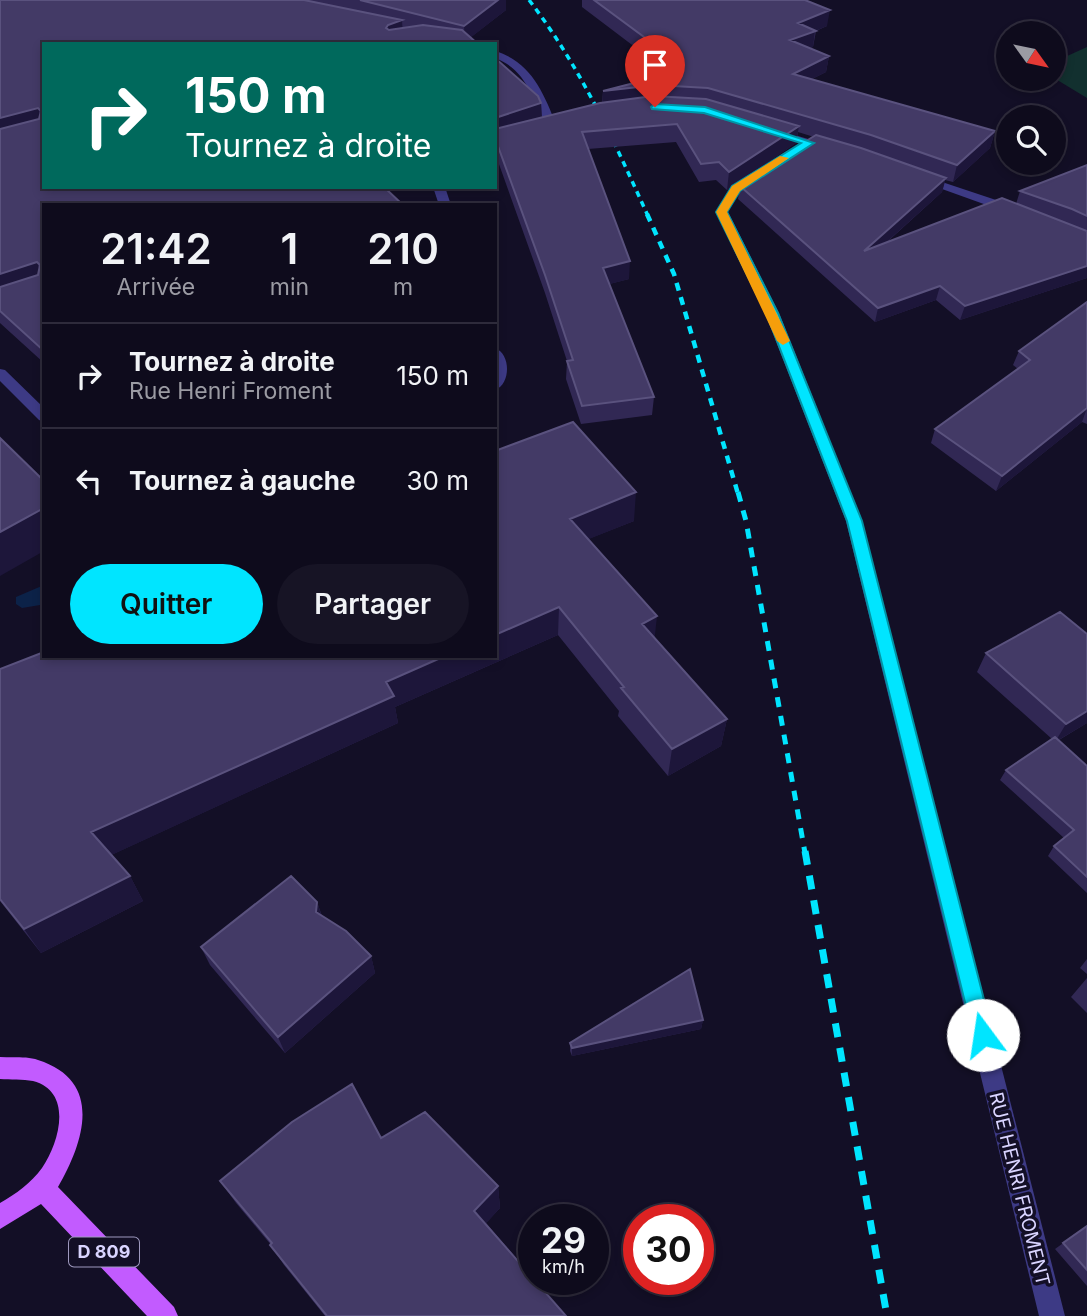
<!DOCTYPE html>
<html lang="fr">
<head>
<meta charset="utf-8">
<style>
  :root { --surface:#0e0b1c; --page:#171425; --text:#f1f3f6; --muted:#9b9ba3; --line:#2e2b3b; --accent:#00e5ff }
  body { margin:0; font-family:Inter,sans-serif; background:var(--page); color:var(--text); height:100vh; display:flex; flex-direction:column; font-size:26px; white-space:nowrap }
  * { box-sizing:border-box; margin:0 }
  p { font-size:23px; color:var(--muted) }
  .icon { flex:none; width:38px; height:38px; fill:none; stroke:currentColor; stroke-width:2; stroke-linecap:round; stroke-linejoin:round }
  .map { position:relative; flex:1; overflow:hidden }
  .drawer { position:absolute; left:42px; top:203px; width:455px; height:455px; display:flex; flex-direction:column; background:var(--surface); border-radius:0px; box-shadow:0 4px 10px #0003,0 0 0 2px var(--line) }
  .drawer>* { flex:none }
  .banner { position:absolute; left:42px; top:42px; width:455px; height:147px; border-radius:0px; box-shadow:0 4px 10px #0003,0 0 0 2px var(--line); background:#00695c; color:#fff; overflow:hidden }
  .needle { width:46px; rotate:123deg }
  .tools { position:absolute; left:996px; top:21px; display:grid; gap:14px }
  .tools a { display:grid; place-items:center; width:70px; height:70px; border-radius:50%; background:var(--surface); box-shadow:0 4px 10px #0003,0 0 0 2px var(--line); font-size:35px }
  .speed { position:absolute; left:518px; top:1204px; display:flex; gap:14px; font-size:35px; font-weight:700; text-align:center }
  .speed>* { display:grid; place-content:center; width:91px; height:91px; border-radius:50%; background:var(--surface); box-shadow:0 4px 10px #0003,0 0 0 2px var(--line); line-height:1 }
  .speed small { font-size:18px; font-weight:400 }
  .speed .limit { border:10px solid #d22; background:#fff; color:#111 }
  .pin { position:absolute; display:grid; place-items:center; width:60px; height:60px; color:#fff; margin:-72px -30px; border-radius:50% 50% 50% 0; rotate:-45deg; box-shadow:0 0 7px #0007 }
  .pin .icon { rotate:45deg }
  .me { position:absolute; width:77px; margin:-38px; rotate:346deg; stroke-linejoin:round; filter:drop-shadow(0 0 5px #0008) }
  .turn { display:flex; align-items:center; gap:24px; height:147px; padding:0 28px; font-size:32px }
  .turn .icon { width:91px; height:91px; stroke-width:2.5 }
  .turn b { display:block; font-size:49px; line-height:60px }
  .eta { display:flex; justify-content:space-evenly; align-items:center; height:119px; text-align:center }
  .eta b { font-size:42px; font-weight:600; line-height:49px }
  .button { display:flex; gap:14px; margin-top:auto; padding:14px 28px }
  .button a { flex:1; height:80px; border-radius:42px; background:var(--accent); color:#111; font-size:28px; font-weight:600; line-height:80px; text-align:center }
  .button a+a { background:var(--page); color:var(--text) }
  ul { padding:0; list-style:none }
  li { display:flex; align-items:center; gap:21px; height:105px; padding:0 28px; border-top:2px solid var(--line) }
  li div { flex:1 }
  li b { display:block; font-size:26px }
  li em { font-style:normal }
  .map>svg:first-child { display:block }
</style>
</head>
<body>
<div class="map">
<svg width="1087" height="1316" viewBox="0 0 1087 1316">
  <rect width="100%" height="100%" fill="#130f26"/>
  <path fill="#12302f" d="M 1087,47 L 1087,98 L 1054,78 L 1054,62 Z"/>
  <path fill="#0c2248" d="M 44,585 L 44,610 L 40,605 L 22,608 L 16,604 L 16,597 Z"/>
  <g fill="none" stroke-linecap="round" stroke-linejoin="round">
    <path fill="#3d3a85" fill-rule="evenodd" d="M 495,51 C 531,62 543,92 556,124 L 555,126 L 547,126 C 532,99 527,70 495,58 Z
      M 774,129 L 832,146 L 834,148 L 828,151 L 770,134 L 769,132 Z
      M 758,171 L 762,172 L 762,176 L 740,191 L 728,212 L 779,313 L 862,521 L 1065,1316 L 1039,1316 L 846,521 L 765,313 L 716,212 L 732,187 Z
      M 921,175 L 1014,206 L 1016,209 L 1006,212 L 917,180 L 915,178 Z
      M 433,187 L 445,187 L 451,205 L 439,205 Z
      M 495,348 C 511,354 511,384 495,390 Z
      M 0,369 L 5,370 L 44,408 L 44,422 L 39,420 L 0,381 Z"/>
    <path fill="#c25bff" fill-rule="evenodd" d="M 0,1057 C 12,1058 27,1056 38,1060 C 104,1081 84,1142 58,1187 L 174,1307 L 178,1316 L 147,1316 L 41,1204 L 0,1229 L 0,1203 C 16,1194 31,1183 42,1168 C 59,1143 74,1092 33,1081 C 23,1079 10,1080 0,1079 Z"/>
    <path stroke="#00e5ff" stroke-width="3.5" stroke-dasharray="6 5" stroke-linecap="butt" d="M 529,0 C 580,66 614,141 648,216"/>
    <path stroke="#00e5ff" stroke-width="4.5" stroke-dasharray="8 7" stroke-linecap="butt" d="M 647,214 L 674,274 L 738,494"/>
    <path stroke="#00e5ff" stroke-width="5" stroke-dasharray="10 9" stroke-linecap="butt" d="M 738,492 L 746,521 L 805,853"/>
    <path stroke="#00e5ff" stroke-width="7" stroke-dasharray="14 11" stroke-linecap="butt" d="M 805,851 L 887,1316"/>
  </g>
  <path fill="#312854" d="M 0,0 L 506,0 L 506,10 L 471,37 L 44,205 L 44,363 L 0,323 Z
    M 582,0 L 805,0 L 827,26 L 816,31 L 813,47 L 810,48 L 829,56 L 826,72 L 812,79 L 995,131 L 990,148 L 953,182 L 945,180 L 942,192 L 886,243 L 1016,204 L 1020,191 L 1087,165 L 1087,278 L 960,320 L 936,300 L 875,322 L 738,199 L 740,186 L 814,137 L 798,132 L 796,143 L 727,190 L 716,180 L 699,182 L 676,142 L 588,149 L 629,279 L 609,284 L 654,397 L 652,415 L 581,424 L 566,379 L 567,361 L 545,293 L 495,153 L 495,58 L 541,103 L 542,118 L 602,103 L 603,91 L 656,77 L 651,74 L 652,60 L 582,7 Z
    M 1087,302 L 1087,424 L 1082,422 L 996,491 L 931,443 L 935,429 L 1018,369 L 1013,365 L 1019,351 Z
    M 495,451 L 634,521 L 588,539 L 655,638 L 727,719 L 721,746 L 668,776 L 618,716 L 619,711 L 558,635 L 395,707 L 398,723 L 111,855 L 130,876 L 143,901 L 41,953 L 0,901 L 0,669 L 44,656 Z
    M 986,653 L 1087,723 L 1059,740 L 1087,766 L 1087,893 L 1048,856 L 1054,846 L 1064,838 L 1000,780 L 1006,770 L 1052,739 L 977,672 Z
    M 317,902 L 322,916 L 371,956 L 375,973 L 285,1053 L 210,965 L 201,947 Z
    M 1087,959 L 1087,974 L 1080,968 Z
    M 1087,978 L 1087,1013 L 1071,997 Z
    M 703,1020 L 701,1029 L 572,1056 L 570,1051 L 570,1043 Z
    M 381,1138 L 498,1186 L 500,1208 L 486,1223 L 566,1316 L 325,1316 L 284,1265 L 271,1245 L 236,1203 L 220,1181 Z
    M 1087,1226 L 1087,1286 L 1055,1249 Z"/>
  <path fill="#1d163a" d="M 498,0 L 506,0 L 506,10 L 465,42 L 464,26 Z
    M 830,10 L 827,26 L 815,31 L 813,47 L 787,56 L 790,40 L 798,23 Z
    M 402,20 L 403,37 L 389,42 L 386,28 L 388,25 Z
    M 829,56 L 826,72 L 790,90 L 793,74 Z
    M 656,85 L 655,101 L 602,107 L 603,91 Z
    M 541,103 L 542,120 L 495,135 L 495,118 Z
    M 38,108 L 43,125 L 0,137 L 0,118 Z
    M 799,126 L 796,143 L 727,190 L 729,172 Z
    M 995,131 L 990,148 L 953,182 L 957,165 Z
    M 946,178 L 942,192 L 861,265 L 864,251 Z
    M 287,187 L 332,187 L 289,205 Z
    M 630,261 L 629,279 L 602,286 L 603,268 Z
    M 37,262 L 43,280 L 0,295 L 0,274 Z
    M 1087,266 L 1087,278 L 960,320 L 965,306 Z
    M 940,286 L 936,300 L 875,322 L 878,308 Z
    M 1087,408 L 1082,422 L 996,491 L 1002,476 Z
    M 636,492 L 634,521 L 569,547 L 570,519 Z
    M 44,508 L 44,551 L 0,576 L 0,532 Z
    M 559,607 L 558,635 L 395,707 L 398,723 L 105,858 L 91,832 L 386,682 L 445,656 L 495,656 L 495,635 Z
    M 657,616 L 654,644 L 642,624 Z
    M 1087,711 L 1087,723 L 1055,742 L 1066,724 Z
    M 727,719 L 721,746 L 668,776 L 672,749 Z
    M 130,876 L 143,901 L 41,953 L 24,929 Z
    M 317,902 L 323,920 L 316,912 Z
    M 371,956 L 375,973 L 285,1053 L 278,1037 Z
    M 703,1020 L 701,1029 L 572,1056 L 572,1048 Z
    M 498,1186 L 500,1208 L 478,1232 L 474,1211 Z"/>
  <path fill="#433a66" stroke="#5a527e" stroke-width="2" d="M 0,0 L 304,0 L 402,20 L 388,25 L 386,28 L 389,30 L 423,25 L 462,30 L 478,44 L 44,44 L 44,187 L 287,187 L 286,189 L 308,190 L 314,187 L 384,187 L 403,205 L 44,205 L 44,351 L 0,311 L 0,287 L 38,275 L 40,265 L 37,262 L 0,274 L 0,129 L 39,119 L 41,111 L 38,108 L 0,118 Z
    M 360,0 L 498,0 L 464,26 Z
    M 594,0 L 805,0 L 830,10 L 798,23 L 816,31 L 790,40 L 829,56 L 793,74 L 995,131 L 957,165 L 871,135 L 708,88 L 656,85 L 603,91 L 673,73 L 652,57 L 667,54 Z
    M 495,58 L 538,96 L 541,103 L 495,118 Z
    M 653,96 L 706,99 L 799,126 L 729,172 L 719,162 L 701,164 L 677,124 L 582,132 L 630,261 L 603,268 L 654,397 L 582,406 L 567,361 L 573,360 L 545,275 L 495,138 L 495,129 L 600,103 Z
    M 816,135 L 861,148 L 946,178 L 864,251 L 1002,198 L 1087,231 L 1087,266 L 965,306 L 940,286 L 878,308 L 740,186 L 744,179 Z
    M 1087,165 L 1087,216 L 1072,209 L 1020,191 Z
    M 1087,302 L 1087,408 L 1002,476 L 935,429 L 1030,360 L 1019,351 Z
    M 573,422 L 636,492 L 570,519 L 657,616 L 642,624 L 727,719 L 672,749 L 621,688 L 624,687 L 559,607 L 495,635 L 495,451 Z
    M 0,438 L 44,481 L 44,508 L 0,532 Z
    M 1060,612 L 1087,634 L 1087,711 L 1066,724 L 986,653 Z
    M 44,652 L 44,656 L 445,656 L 386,682 L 394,696 L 91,832 L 130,876 L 24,929 L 0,899 L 0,669 Z
    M 1055,737 L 1087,766 L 1087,877 L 1054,846 L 1074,830 L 1006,770 Z
    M 291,876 L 317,902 L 316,912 L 346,931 L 371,956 L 278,1037 L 201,947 Z
    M 690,969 L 703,1020 L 572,1048 L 570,1043 Z
    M 352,1084 L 381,1138 L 425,1112 L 498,1186 L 474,1211 L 566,1316 L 327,1316 L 270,1245 L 272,1243 L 220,1181 L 292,1122 Z
    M 1087,1226 L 1087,1270 L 1063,1243 Z"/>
  <path fill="#00e5ff" stroke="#0095a6" stroke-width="2" d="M 655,104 L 705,107 L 814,143 L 740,191 L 727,212 L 778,313 L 862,521 L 993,1035 L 990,1042 L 983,1045 L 976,1042 L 973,1035 L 847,521 L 766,313 L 716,212 L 732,186 L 801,143 L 704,113 L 652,109 L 651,107 Z"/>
  <path fill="#f59e0b" d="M 780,156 L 789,158 L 740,191 L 727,212 L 790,341 L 783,345 L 777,341 L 716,212 L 732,186 Z"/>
  <g text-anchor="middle" stroke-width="7" stroke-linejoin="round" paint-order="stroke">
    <rect fill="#130f26" stroke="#9e99be" stroke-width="2" x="69" y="1237.5" width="70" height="29" rx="5"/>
    <g font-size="18" font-weight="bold" fill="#d9d4ff">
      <text x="104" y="1258">D 809</text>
    </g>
    <g font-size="19" fill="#d9d4ff" stroke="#130f26">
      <text transform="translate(1020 1189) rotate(76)" y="7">RUE HENRI FROMENT</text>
    </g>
  </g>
</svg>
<div class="tools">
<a><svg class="needle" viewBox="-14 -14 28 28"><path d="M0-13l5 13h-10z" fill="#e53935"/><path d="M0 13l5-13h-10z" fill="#9b9ba3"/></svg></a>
<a><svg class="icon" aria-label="search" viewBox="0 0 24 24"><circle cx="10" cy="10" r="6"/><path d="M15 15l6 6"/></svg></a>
</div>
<div class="speed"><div>29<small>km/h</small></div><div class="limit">30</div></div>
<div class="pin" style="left:655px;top:107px;background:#d93025"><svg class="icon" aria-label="arrive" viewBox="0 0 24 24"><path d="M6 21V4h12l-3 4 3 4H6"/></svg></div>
<svg class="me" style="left:983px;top:1035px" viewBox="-20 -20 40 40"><circle r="19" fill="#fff"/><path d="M0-13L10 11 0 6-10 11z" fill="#00e5ff"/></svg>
<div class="banner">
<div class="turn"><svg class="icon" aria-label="right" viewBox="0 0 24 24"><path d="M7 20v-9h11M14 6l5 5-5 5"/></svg><div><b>150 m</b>Tournez à droite</div></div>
</div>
<section class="drawer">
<div class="eta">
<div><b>21:42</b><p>Arrivée</p></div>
<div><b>1</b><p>min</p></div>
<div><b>210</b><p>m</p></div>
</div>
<ul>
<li><svg class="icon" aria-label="right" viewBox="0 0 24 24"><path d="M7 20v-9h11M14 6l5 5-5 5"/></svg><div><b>Tournez à droite</b><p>Rue Henri Froment</p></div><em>150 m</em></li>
<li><svg class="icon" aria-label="left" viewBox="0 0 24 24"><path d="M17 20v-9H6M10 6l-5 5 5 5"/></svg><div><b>Tournez à gauche</b></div><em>30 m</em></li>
</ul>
<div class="button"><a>Quitter</a><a>Partager</a></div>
</section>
</div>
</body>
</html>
